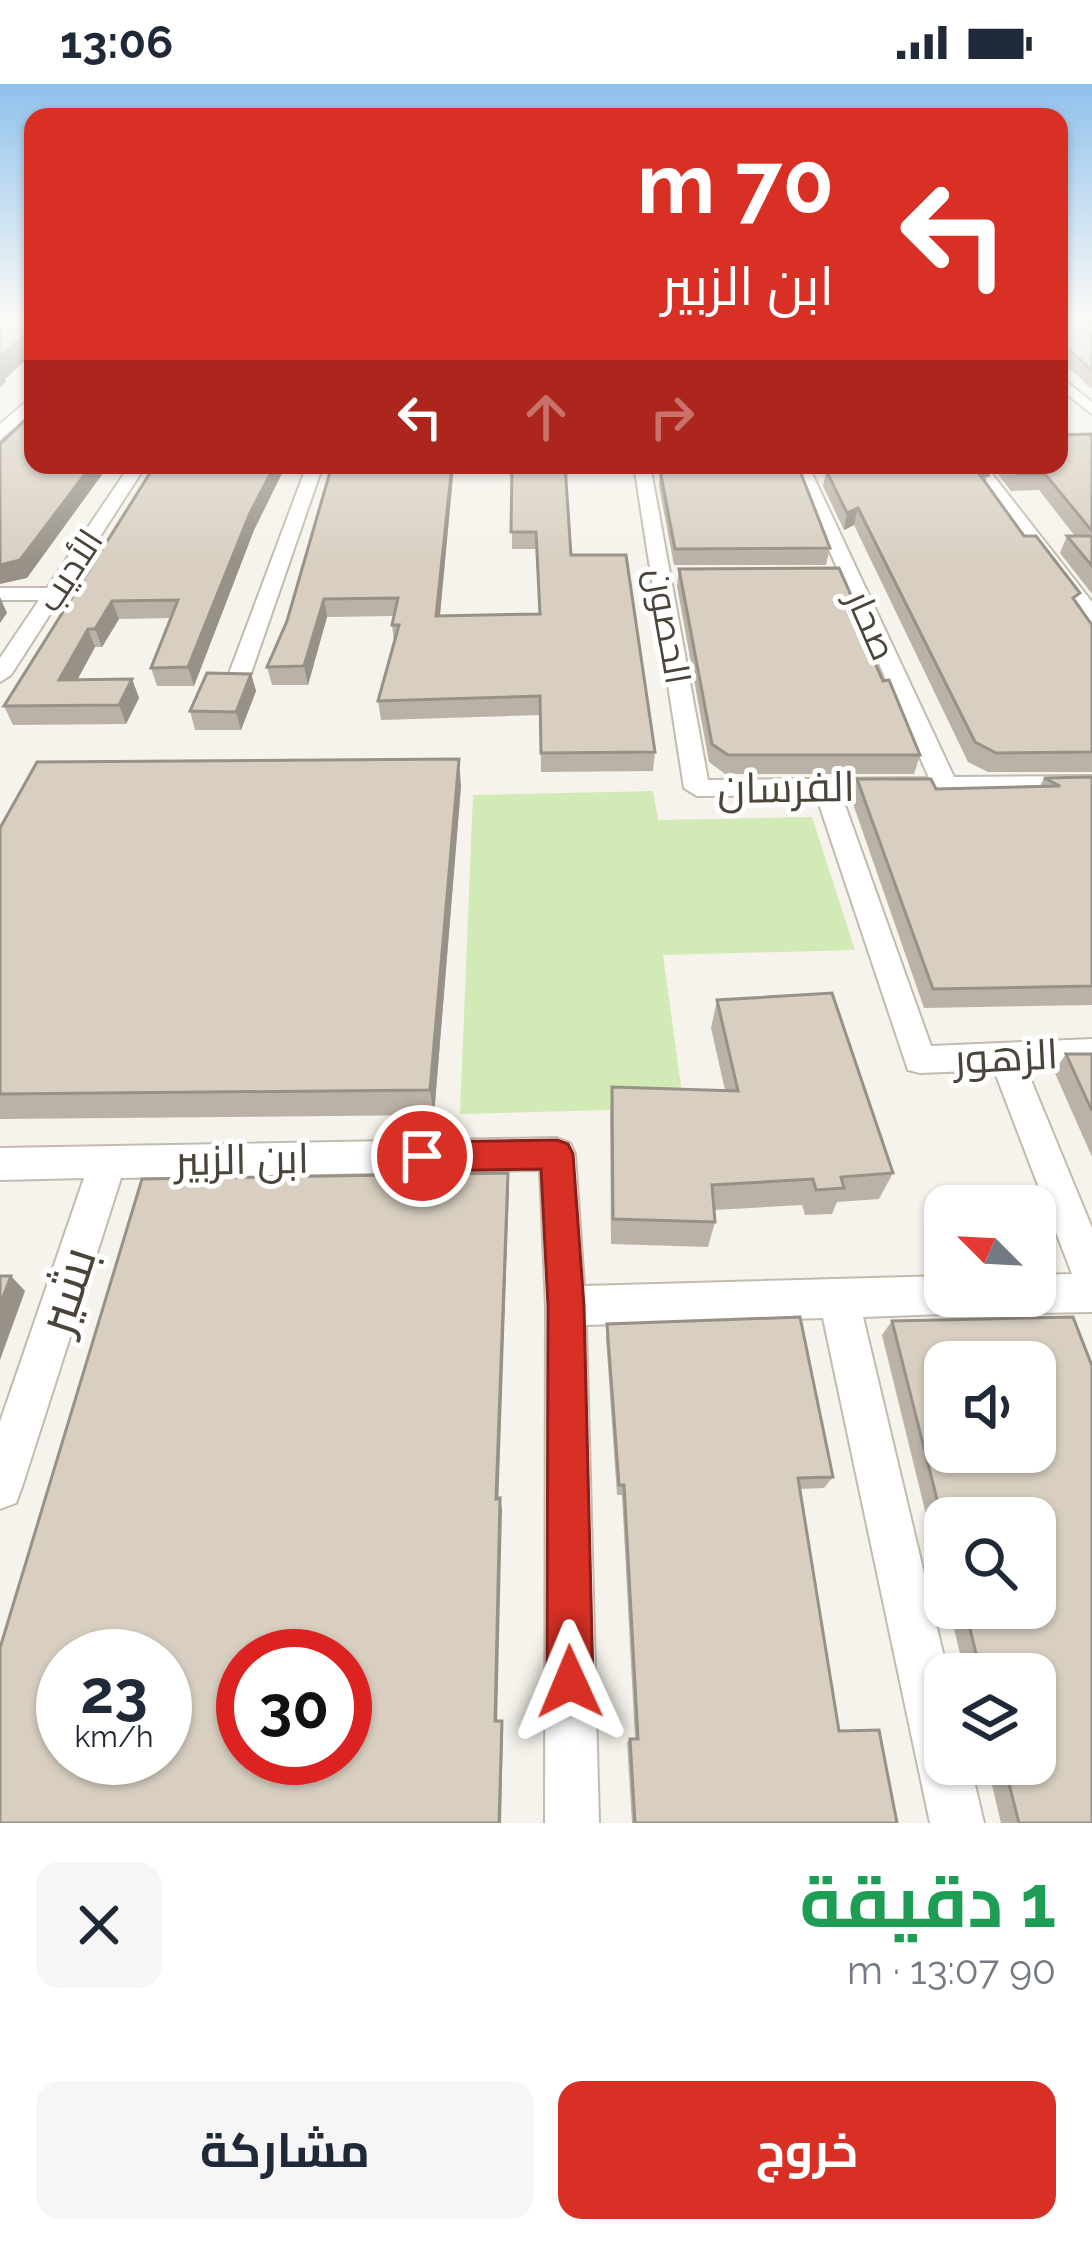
<!DOCTYPE html>
<html lang="ar">
<head>
<meta charset="utf-8">
<style>
  :root { --surface:#fff; --page:#f6f6f7; --text:#1f2937; --muted:#747a83; --accent:#d93025 }
  body { margin:0; font-family:Raleway,Cairo,sans-serif; background:var(--page); color:var(--text); direction:rtl; height:100vh; display:flex; flex-direction:column; font-size:45px; white-space:nowrap }
  * { box-sizing:border-box; margin:0 }
  p { font-size:39px; color:var(--muted) }
  .icon { flex:none; width:66px; height:66px; fill:none; stroke:currentColor; stroke-width:2; stroke-linecap:round; stroke-linejoin:round }
  .map { position:relative; height:1739px; overflow:hidden; direction:ltr }
  .panel { display:flex; flex-direction:column; background:var(--surface); flex:1 }
  .panel>* { flex:none }
  .banner { position:absolute; left:24px; top:24px; width:1044px; height:366px; border-radius:24px; box-shadow:0 3px 9px #0004; direction:rtl; background:#d93025; color:#fff; overflow:hidden }
  .needle { width:78px; rotate:294deg }
  .tools { position:absolute; left:924px; top:1101px; display:grid; gap:24px }
  .tools a { display:grid; place-items:center; width:132px; height:132px; border-radius:24px; background:var(--surface); box-shadow:0 3px 9px #0004; font-size:60px }
  .speed { position:absolute; left:36px; top:1545px; display:flex; gap:24px; font-size:60px; font-weight:700; text-align:center }
  .speed>* { display:grid; place-content:center; width:156px; height:156px; border-radius:50%; background:var(--surface); box-shadow:0 3px 9px #0004; line-height:1 }
  .speed small { font-size:30px; font-weight:400 }
  .speed .limit { border:18px solid #d22; background:#fff; color:#111 }
  .pin { position:absolute; display:grid; place-items:center; width:102px; height:102px; color:#fff; margin:-51px; border:6px solid #fff; border-radius:50%; box-shadow:0 3px 12px #0007 }
  .me { position:absolute; width:132px; margin:-66px; rotate:359deg; stroke-linejoin:round; filter:drop-shadow(0 0 9px #0008) }
  .turn { display:flex; align-items:center; gap:42px; height:252px; padding:0 36px; font-size:54px }
  .turn .icon { width:156px; height:156px; stroke-width:2.5 }
  .turn b { display:block; font-size:84px; line-height:102px }
  .lanes { display:flex; align-items:center; height:114px; padding:0 36px; background:#0003; justify-content:center; gap:60px; direction:ltr }
  .lanes .off { opacity:.35 }
  .round { display:grid; place-items:center; flex:none; width:126px; height:126px; border-radius:24px; background:var(--page) }
  .headline { display:flex; align-items:center; justify-content:space-between; height:204px; padding:0 36px }
  h1 { font-size:72px; font-weight:700; line-height:90px; color:#1e9e55 }
  .action { display:flex; gap:24px; margin-top:auto; padding:24px 36px }
  .action a { flex:1; height:138px; border-radius:24px; background:var(--accent); color:#fff; font-size:48px; font-weight:700; line-height:138px; text-align:center }
  .action a+a { background:var(--page); color:var(--text) }
  .status { display:flex; justify-content:space-between; align-items:center; height:84px; padding:0 60px; background:var(--surface); direction:ltr }
  .status svg { height:33px; fill:currentColor }
  .map>svg:first-child { display:block }
</style>
</head>
<body>
<div class="status"><b>13:06</b><svg viewBox="0 0 49 12"><path d="M0 12V9h3v3zM5 12V6h3v6zM10 12V3h3v9zM15 12V0h3v12zM26 1h20v11H26zM47 4h2v5h-2z"/></svg></div>
<div class="map">
<svg width="1092" height="1739" viewBox="0 0 1092 1739">
  <rect width="100%" height="100%" fill="#f6f3ec"/>
  <path fill="#d2eab5" d="M 653,707 L 658,736 L 812,733 L 855,866 L 663,871 L 684,1024 L 460,1030 L 473,711 Z"/>
  <g fill="none" stroke-linecap="round" stroke-linejoin="round">
    <g stroke="#c2bbae" stroke-width="4">
      <path id="minor" d="M 1059,292 L 1092,318 L 1092,330 L 1059,304 Z
        M 130,381 L 146,381 L 11,591 L 0,598 L 0,574 L 39,516 L 0,516 L 0,504 L 47,504 Z
        M 307,381 L 323,381 L 249,595 L 246,600 L 230,600 L 227,595 Z
        M 634,381 L 650,381 L 708,696 L 929,694 L 792,381 L 808,381 L 954,693 L 1092,692 L 1092,708 L 841,710 L 931,962 L 1092,955 L 1092,981 L 1026,984 L 1092,1144 L 1092,1228 L 1035,1229 L 1021,1224 L 1016,1212 L 1035,1212 L 1035,1191 L 1072,1190 L 994,986 L 920,989 L 908,986 L 816,711 L 697,712 L 684,704 Z
        M 968,381 L 985,381 L 1092,518 L 1092,538 L 1085,536 Z
        M 557,1054 L 570,1059 L 575,1070 L 584,1202 L 945,1192 L 945,1212 L 964,1212 L 959,1225 L 945,1230 L 863,1233 L 948,1590 L 945,1680 L 970,1680 L 984,1739 L 930,1739 L 823,1234 L 586,1241 L 599,1739 L 545,1739 L 546,1222 L 540,1086 L 121,1094 L 22,1403 L 16,1419 L 0,1425 L 0,1338 L 84,1094 L 0,1096 L 0,1064 Z"/>
    </g>
    <g stroke="#c2bbae" stroke-width="4">
      <path id="tertiary" d="M 33,312 L 33,327 L 0,356 L 0,340 Z"/>
    </g>
    <use href="#minor" fill="#fff" fill-rule="evenodd"/>
    <use href="#tertiary" fill="#fff" fill-rule="evenodd"/>
  </g>
  <path fill="#bab2a6" fill-rule="evenodd" d="M 1059,235 L 1092,235 L 1092,305 L 1059,275 Z
    M 1092,350 L 1092,510 L 1060,469 L 1067,452 L 1075,452 L 1039,406 L 1011,407 L 991,381 L 1059,381 Z
    M 155,381 L 286,381 L 254,446 L 194,602 L 157,602 L 151,584 L 171,534 L 119,535 L 102,563 L 95,563 L 77,596 L 132,595 L 139,614 L 126,640 L 13,641 L 4,622 Z
    M 332,381 L 454,381 L 440,532 L 539,530 L 536,465 L 512,465 L 512,381 L 571,471 L 655,668 L 653,687 L 541,688 L 540,631 L 381,636 L 378,617 L 394,558 L 392,541 L 394,532 L 327,533 L 308,601 L 272,601 L 267,583 L 287,537 Z
    M 823,381 L 982,381 L 988,391 L 985,398 L 1092,541 L 1092,688 L 988,688 L 968,678 L 854,441 L 844,446 L 823,402 L 826,388 Z
    M 660,386 L 830,464 L 826,481 L 674,481 L 659,402 Z
    M 679,485 L 861,534 L 859,542 L 920,671 L 914,690 L 725,690 L 709,678 L 677,502 Z
    M 251,590 L 256,607 L 241,646 L 195,646 L 190,627 Z
    M 1092,693 L 1092,921 L 924,924 L 851,714 L 857,695 L 936,705 L 1040,702 L 1044,694 Z
    M 461,702 L 434,1031 L 0,1035 L 0,744 Z
    M 717,916 L 893,1089 L 879,1115 L 837,1118 L 832,1130 L 805,1131 L 802,1121 L 714,1126 L 715,1138 L 708,1163 L 611,1160 L 610,1030 L 612,1003 L 725,1006 L 711,944 Z
    M 1066,970 L 1092,970 L 1092,1073 L 1054,987 Z
    M 1073,1233 L 1092,1282 L 1092,1739 L 1001,1739 L 987,1680 L 1035,1680 L 1035,1590 L 965,1590 L 949,1524 L 1035,1524 L 1035,1434 L 945,1434 L 945,1508 L 882,1251 L 892,1237 ZM 945,1278 L 1035,1278 L 1035,1368 L 945,1368 Z
    M 607,1240 L 833,1393 L 824,1404 L 799,1405 L 839,1647 L 897,1739 L 632,1739 L 627,1658 L 630,1655 L 635,1655 L 622,1411 L 617,1411 L 606,1254 Z"/>
  <path fill="#979187" d="M 33,244 L 33,270 L 5,295 L 6,298 L 0,303 L 0,273 Z
    M 92,381 L 109,381 L 27,494 L 0,500 L 0,481 Z
    M 275,381 L 286,381 L 254,446 L 194,602 L 188,583 L 250,429 Z
    M 452,381 L 454,381 L 438,550 L 436,532 Z
    M 858,424 L 854,441 L 844,446 L 847,429 Z
    M 0,513 L 7,529 L 0,539 Z
    M 324,515 L 327,533 L 308,601 L 304,582 Z
    M 112,517 L 119,535 L 102,563 L 95,545 Z
    M 88,545 L 95,563 L 67,615 L 59,596 Z
    M 251,590 L 256,607 L 241,646 L 236,628 Z
    M 132,595 L 139,614 L 126,640 L 119,621 Z
    M 459,675 L 461,702 L 434,1031 L 430,1006 Z
    M 508,1089 L 509,1105 L 498,1425 L 496,1415 Z
    M 11,1192 L 25,1207 L 0,1276 L 0,1221 Z
    M 500,1414 L 502,1425 L 497,1641 L 495,1637 Z
    M 502,1637 L 503,1641 L 501,1739 L 499,1739 Z"/>
  <path fill="#d8cfc1" stroke="#979187" stroke-width="3" fill-rule="evenodd" d="M 0,235 L 33,235 L 33,244 L 0,273 Z
    M 1059,235 L 1092,235 L 1092,286 L 1059,257 Z
    M 33,329 L 33,381 L 92,381 L 20,476 L 0,481 L 0,360 Z
    M 1092,350 L 1092,447 L 1045,390 L 1017,390 L 1009,381 L 1059,381 L 1059,351 Z
    M 155,381 L 275,381 L 250,429 L 188,583 L 151,584 L 178,516 L 112,517 L 95,545 L 88,545 L 59,596 L 132,595 L 119,621 L 4,622 Z
    M 332,381 L 452,381 L 436,532 L 540,530 L 536,448 L 511,448 L 512,381 L 565,381 L 571,471 L 626,471 L 655,668 L 541,669 L 540,612 L 378,617 L 399,541 L 392,541 L 398,514 L 324,515 L 304,582 L 267,583 L 287,537 Z
    M 834,381 L 982,381 L 988,391 L 980,391 L 1024,452 L 1036,452 L 1080,509 L 1073,514 L 1092,541 L 1092,668 L 996,669 L 975,658 L 858,424 L 847,429 L 826,386 L 836,386 Z
    M 660,386 L 800,387 L 830,464 L 675,465 Z
    M 1067,452 L 1092,452 L 1092,482 Z
    M 839,484 L 861,534 L 855,534 L 883,597 L 889,596 L 920,671 L 728,671 L 712,660 L 679,485 Z
    M 207,589 L 251,590 L 236,628 L 190,627 Z
    M 459,675 L 430,1006 L 0,1010 L 0,744 L 37,678 Z
    M 1092,693 L 1092,902 L 933,905 L 857,695 L 931,695 L 936,705 L 1060,702 L 1044,694 Z
    M 832,909 L 893,1089 L 841,1093 L 844,1104 L 816,1106 L 813,1095 L 712,1101 L 715,1138 L 613,1135 L 612,1003 L 738,1007 L 717,916 Z
    M 1066,970 L 1092,970 L 1092,1027 Z
    M 508,1089 L 496,1415 L 500,1414 L 495,1637 L 502,1637 L 499,1739 L 0,1739 L 0,1564 L 142,1095 ZM 63,1572 L 165,1572 L 165,1674 L 63,1674 ZM 243,1572 L 345,1572 L 345,1674 L 243,1674 Z
    M 0,1192 L 11,1192 L 0,1221 Z
    M 800,1233 L 833,1393 L 798,1394 L 839,1647 L 879,1646 L 897,1739 L 635,1739 L 630,1655 L 638,1655 L 624,1401 L 619,1401 L 607,1240 Z
    M 1073,1233 L 1092,1282 L 1092,1739 L 1019,1739 L 1004,1680 L 1035,1680 L 1035,1590 L 981,1590 L 965,1524 L 1035,1524 L 1035,1434 L 945,1434 L 945,1447 L 892,1237 ZM 945,1278 L 1035,1278 L 1035,1368 L 945,1368 Z"/>
  <linearGradient id="sky" x2="0" y2="1"><stop stop-color="#8fc1ec"/><stop offset="0.49" stop-color="#fbfaf6"/><stop offset="1" stop-color="#fbfaf6" stop-opacity="0"/></linearGradient>
  <rect width="1092" height="478" fill="url(#sky)"/>
  <path fill="#d93025" stroke="#8d1f18" stroke-width="3" d="M 557,1056 L 568,1060 L 573,1070 L 584,1222 L 593,1598 L 586,1614 L 570,1621 L 554,1614 L 547,1598 L 548,1222 L 541,1085 L 422,1087 L 411,1083 L 406,1072 L 411,1062 L 422,1058 Z"/>
  <g text-anchor="middle" stroke-width="10" stroke-linejoin="round" paint-order="stroke">
    <g font-size="36" fill="#4b4439" stroke="#fff">
      <text transform="translate(69 486) rotate(-57)" y="13">الأديب</text>
      <text transform="translate(872 541) rotate(66)" y="13">صحار</text>
      <text transform="translate(669 542) rotate(80)" y="13">الحصون</text>
    </g>
    <g font-size="42" fill="#4b4439" stroke="#fff">
      <text transform="translate(786 703) rotate(-1)" y="15">الفرسان</text>
      <text transform="translate(1006 972) rotate(-3)" y="15">الزهور</text>
      <text transform="translate(242 1075) rotate(-1)" y="15">ابن الزبير</text>
    </g>
    <g font-size="51" fill="#4b4439" stroke="#fff">
      <text transform="translate(66 1206) rotate(-72)" y="18">بشير</text>
    </g>
  </g>
</svg>
<div class="tools">
<a><svg class="needle" viewBox="-14 -14 28 28"><path d="M0-13l5 13h-10z" fill="#e53935"/><path d="M0 13l5-13h-10z" fill="#747a83"/></svg></a>
<a><svg class="icon" aria-label="sound" viewBox="0 0 24 24"><path d="M4 9h4l5-4v14l-5-4H4zM17 9q2 3 0 6"/></svg></a>
<a><svg class="icon" aria-label="search" viewBox="0 0 24 24"><circle cx="10" cy="10" r="6"/><path d="M15 15l6 6"/></svg></a>
<a><svg class="icon" aria-label="layers" viewBox="0 0 24 24"><path d="M12 4l9 5-9 5-9-5zM3 14l9 5 9-5"/></svg></a>
</div>
<div class="speed"><div>23<small>km/h</small></div><div class="limit">30</div></div>
<div class="pin" style="left:422px;top:1072px;background:#d93025"><svg class="icon" aria-label="arrive" viewBox="0 0 24 24"><path d="M6 21V4h12l-3 4 3 4H6"/></svg></div>
<svg class="me" style="left:570px;top:1598px" viewBox="-20 -20 40 40"><path d="M0-17L14 15 0 8-14 15z" fill="#d93025" stroke="#fff" stroke-width="4"/></svg>
<div class="banner">
<div class="turn"><svg class="icon" aria-label="left" viewBox="0 0 24 24"><path d="M17 20v-9H6M10 6l-5 5 5 5"/></svg><div><b>70 m</b>ابن الزبير</div></div>
<div class="lanes"><svg class="icon" aria-label="left" viewBox="0 0 24 24"><path d="M17 20v-9H6M10 6l-5 5 5 5"/></svg><svg class="icon off" aria-label="ahead" viewBox="0 0 24 24"><path d="M12 20V5M6 11l6-6 6 6"/></svg><svg class="icon off" aria-label="right" viewBox="0 0 24 24"><path d="M7 20v-9h11M14 6l5 5-5 5"/></svg></div>
</div>
</div>
<section class="panel">
<div class="headline"><div><h1>1 دقيقة</h1><p>90 m · 13:07</p></div><a class="round"><svg class="icon" aria-label="close" viewBox="0 0 24 24"><path d="M6 6l12 12M18 6L6 18"/></svg></a></div>
<div class="action"><a>خروج</a><a>مشاركة</a></div>
</section>
</body>
</html>
